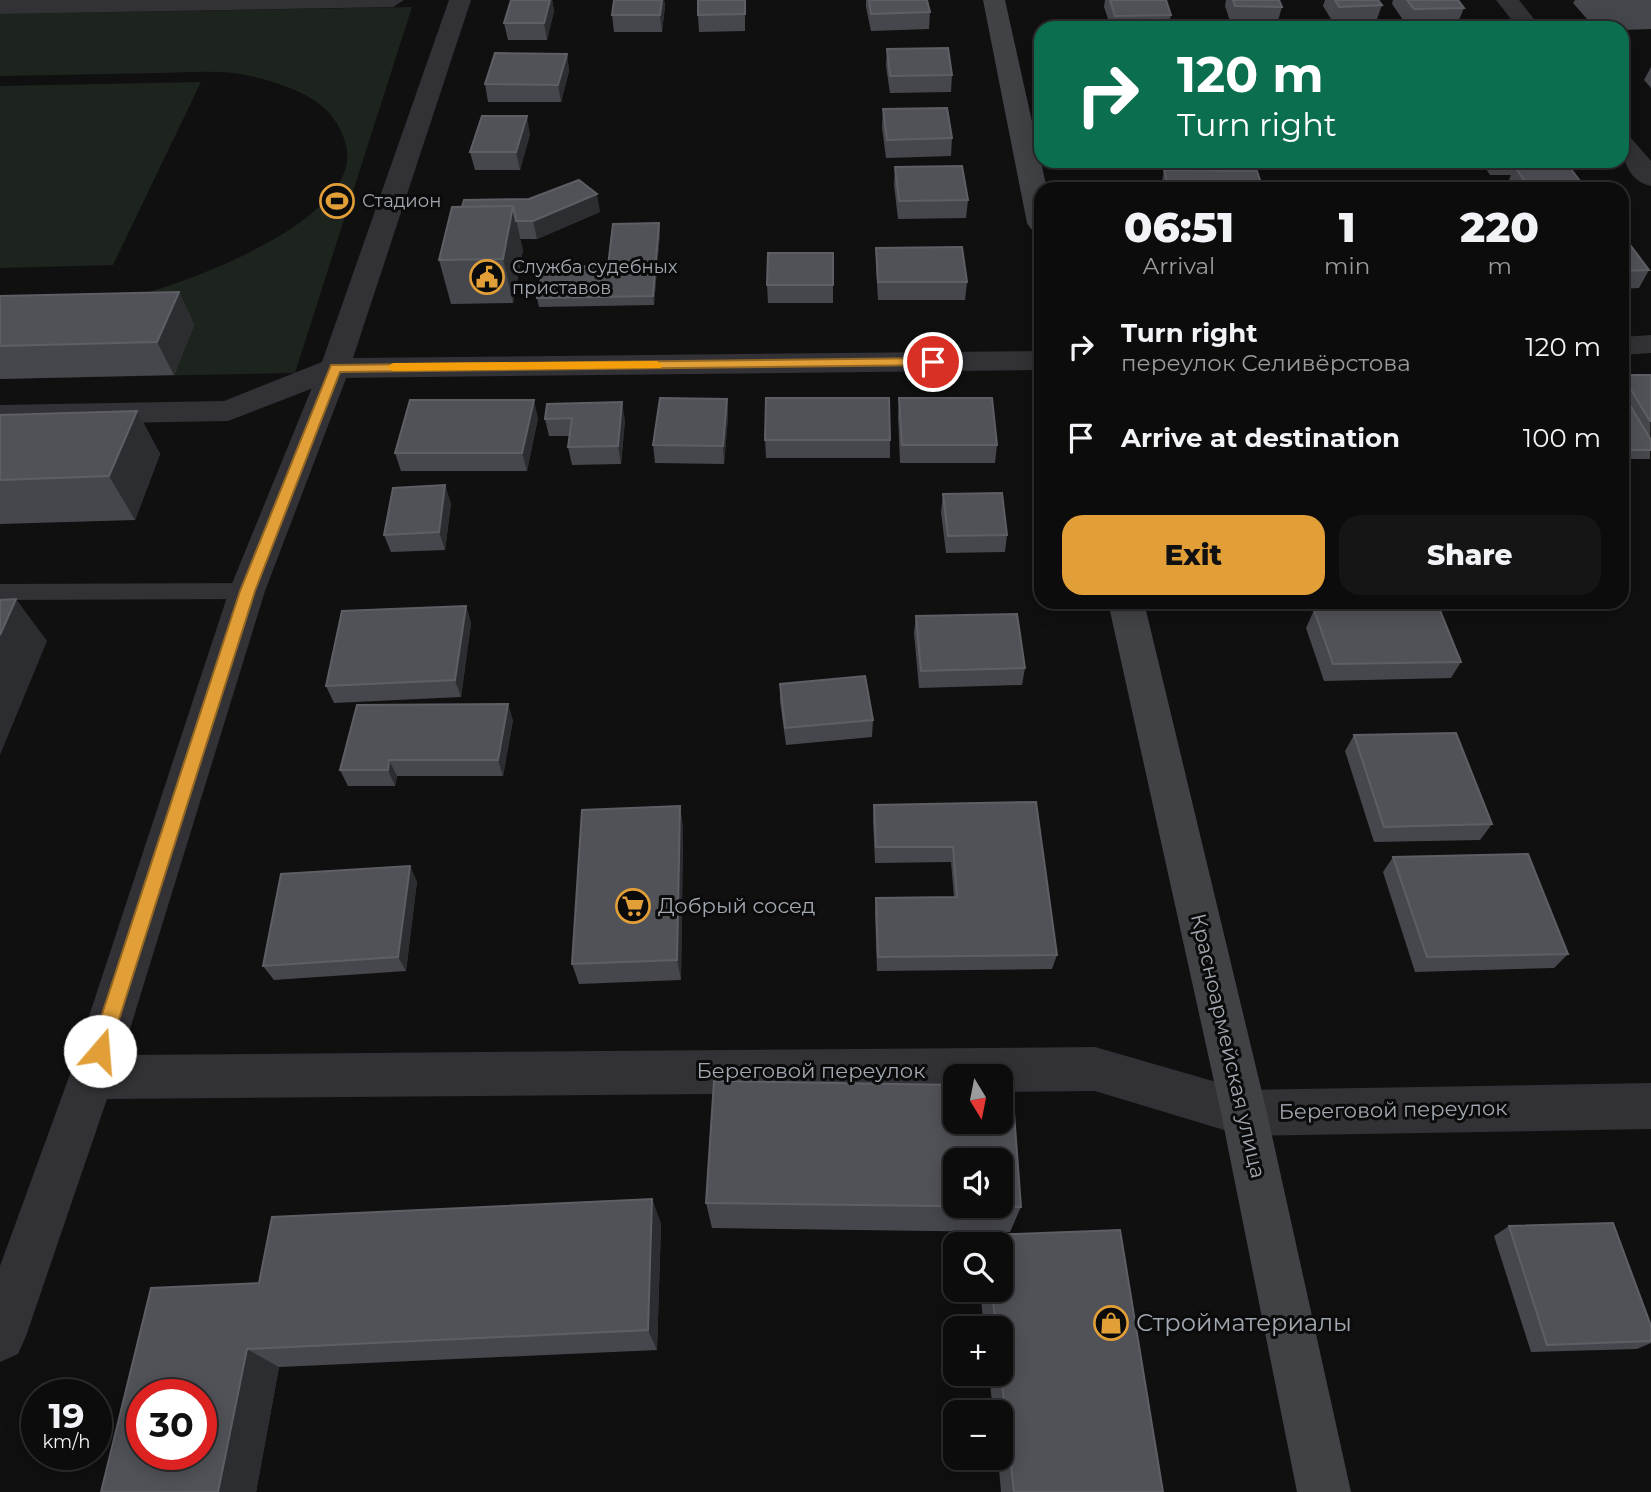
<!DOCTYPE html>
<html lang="en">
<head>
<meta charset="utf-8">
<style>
  :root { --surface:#0c0c0d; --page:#151516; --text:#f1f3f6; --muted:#9a9b9d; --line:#2c2c2e; --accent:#e29f38 }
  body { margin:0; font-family:Montserrat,sans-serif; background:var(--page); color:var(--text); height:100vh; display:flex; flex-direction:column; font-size:26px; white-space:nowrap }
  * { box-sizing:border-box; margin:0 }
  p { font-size:23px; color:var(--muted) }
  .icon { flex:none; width:38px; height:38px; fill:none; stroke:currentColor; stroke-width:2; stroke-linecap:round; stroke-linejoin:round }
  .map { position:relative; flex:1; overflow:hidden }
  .panel { position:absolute; left:1034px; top:182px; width:595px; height:427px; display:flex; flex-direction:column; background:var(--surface); border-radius:21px; box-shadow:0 4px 18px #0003,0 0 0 2px var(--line) }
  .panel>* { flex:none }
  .guide { position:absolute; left:1034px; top:21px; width:595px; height:147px; border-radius:21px; box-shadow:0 4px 18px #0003,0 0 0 2px var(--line); background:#0b6e4f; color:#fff; overflow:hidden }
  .needle { width:46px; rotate:170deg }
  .buttons { position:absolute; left:943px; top:1064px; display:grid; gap:14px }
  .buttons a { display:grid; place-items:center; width:70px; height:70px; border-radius:14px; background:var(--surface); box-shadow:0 4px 18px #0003,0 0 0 2px var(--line); font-size:35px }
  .speed { position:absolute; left:21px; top:1379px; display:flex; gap:14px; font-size:35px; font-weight:700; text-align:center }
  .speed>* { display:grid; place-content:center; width:91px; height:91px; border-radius:50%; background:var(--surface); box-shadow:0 4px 18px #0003,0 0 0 2px var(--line); line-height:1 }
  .speed small { font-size:18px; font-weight:400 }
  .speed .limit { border:10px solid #d22; background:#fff; color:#111 }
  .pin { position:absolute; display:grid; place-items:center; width:60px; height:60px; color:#fff; margin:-30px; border:4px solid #fff; border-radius:50%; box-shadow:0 2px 7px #0007 }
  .me { position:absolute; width:77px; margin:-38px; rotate:18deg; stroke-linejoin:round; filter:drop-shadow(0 0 5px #0008) }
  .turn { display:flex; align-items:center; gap:24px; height:147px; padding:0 28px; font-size:32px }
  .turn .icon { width:91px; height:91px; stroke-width:2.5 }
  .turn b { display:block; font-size:49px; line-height:60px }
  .eta { display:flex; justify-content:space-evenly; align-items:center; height:119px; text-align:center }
  .eta b { font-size:42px; font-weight:800; line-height:49px }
  .button { display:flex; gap:14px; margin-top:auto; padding:14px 28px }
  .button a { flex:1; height:80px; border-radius:21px; background:var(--accent); color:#111; font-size:28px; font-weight:800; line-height:80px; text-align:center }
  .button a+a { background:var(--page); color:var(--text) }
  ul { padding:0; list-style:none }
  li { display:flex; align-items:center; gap:21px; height:91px; padding:0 28px }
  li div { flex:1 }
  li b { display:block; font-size:26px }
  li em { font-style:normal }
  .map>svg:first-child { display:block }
</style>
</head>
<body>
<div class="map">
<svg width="1651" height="1492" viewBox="0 0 1651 1492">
  <rect width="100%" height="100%" fill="#101011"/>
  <path fill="#1d241d" d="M 412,7 L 295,373 L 0,379 L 0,306 C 33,305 68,308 101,304 C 159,295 366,224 346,145 C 335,102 298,89 259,78 C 228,69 191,72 159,73 C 106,74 53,75 0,76 L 0,14 Z
    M 201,82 L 113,265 L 0,268 L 0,86 Z"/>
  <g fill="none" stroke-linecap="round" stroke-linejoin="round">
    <path fill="#323236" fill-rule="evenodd" d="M 247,583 L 254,586 L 257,591 L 254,596 L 247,599 L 0,600 L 0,584 Z"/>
    <path fill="#323236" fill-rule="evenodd" d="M 0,0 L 404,0 L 393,7 L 0,14 Z
      M 1496,0 L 1519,0 L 1541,28 L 1518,28 Z
      M 1622,135 L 1631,138 L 1651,161 L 1651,186 C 1626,180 1622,157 1622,135 Z
      M 1651,335 L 1651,353 L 1622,355 L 1622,337 Z
      M 335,358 L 346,361 L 350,368 L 265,591 L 122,1055 L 1095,1047 L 1244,1090 L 1651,1083 L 1651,1129 L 1244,1136 L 1095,1091 L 1001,1092 L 1001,1076 L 956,1076 L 956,1092 L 107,1099 L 26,1336 L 18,1354 L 0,1362 L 0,1266 L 69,1077 L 229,591 L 320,368 L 324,361 Z"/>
    <path fill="#323236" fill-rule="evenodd" d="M 449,0 L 471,0 L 353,358 L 1041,351 L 1041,370 L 339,378 L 228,421 L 0,425 L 0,405 L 224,401 L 322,362 Z"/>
    <path fill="#404246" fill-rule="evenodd" d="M 983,0 L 1005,0 L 1047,189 L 1041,189 L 1041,231 L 1031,229 L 1027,223 Z
      M 1108,602 L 1144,602 L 1267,1113 L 1351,1492 L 1297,1492 L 1221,1113 Z"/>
  </g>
  <path fill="#46474c" d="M 511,0 L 552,0 L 554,11 L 547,40 L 508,40 L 504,23 Z
    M 614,0 L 664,0 L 665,6 L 662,32 L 614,32 L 612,15 Z
    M 745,0 L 745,31 L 699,32 L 698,15 Z
    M 866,0 L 927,0 L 930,12 L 929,29 L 871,31 L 866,7 Z
    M 1105,0 L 1166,0 L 1171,15 L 1169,24 L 1192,28 L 1111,28 L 1104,7 Z
    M 1226,0 L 1279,0 L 1282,7 L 1277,24 L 1231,24 L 1225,6 Z
    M 1325,0 L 1378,0 L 1382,5 L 1376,22 L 1334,24 L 1323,6 Z
    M 1393,0 L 1458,0 L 1464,8 L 1457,25 L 1408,27 L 1392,4 Z
    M 1575,0 L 1651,0 L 1651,29 L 1622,30 L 1622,28 L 1595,28 L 1573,3 Z
    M 887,49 L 952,75 L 951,92 L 890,93 L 886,66 Z
    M 567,54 L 569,71 L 561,102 L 488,102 L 485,84 Z
    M 1651,67 L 1651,88 L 1644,80 Z
    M 883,109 L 952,138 L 951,156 L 886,158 L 882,127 Z
    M 530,134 L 520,170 L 475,170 L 470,152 Z
    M 1481,161 L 1560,161 L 1558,165 L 1586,189 L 1510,189 L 1507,184 L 1511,175 L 1490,175 Z
    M 895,167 L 968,200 L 966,218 L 898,219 L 894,185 Z
    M 1164,170 L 1263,189 L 1161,189 Z
    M 452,207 L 600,212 L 537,239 L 520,239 L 523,250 L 513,303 L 451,304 L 439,260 Z
    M 659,223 L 660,232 L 654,305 L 539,307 L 537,298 L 608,266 Z
    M 1622,234 L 1649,270 L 1639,288 L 1622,289 Z
    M 876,248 L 967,282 L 965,300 L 878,300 L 876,266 Z
    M 833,253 L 833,303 L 768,303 L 767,285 Z
    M 179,292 L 194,325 L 174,375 L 0,379 L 0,296 Z
    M 1622,375 L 1651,375 L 1650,459 L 1622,459 Z
    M 899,398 L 997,445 L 995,463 L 900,463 L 898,416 Z
    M 727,399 L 728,417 L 724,464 L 655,463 L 653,445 Z
    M 547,404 L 625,420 L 621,464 L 572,465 L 568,447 L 570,436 L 549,436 L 545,419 Z
    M 137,411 L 160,454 L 135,520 L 0,524 L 0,415 Z
    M 538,418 L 527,471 L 401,471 L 395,453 Z
    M 765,440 L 890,440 L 890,458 L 766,458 Z
    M 943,494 L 1007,535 L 1005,552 L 946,553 L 941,512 Z
    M 451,503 L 445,550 L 391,552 L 384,535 Z
    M 466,606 L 471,623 L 461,697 L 334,703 L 326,686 Z
    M 1314,610 L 1461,662 L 1451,678 L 1324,681 L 1306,628 Z
    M 916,616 L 1025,668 L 1022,685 L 919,688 L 914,633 Z
    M 780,684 L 873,720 L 872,737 L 786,745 L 780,701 Z
    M 513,720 L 503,776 L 397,776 L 395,786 L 348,786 L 340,770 Z
    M 1354,735 L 1492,824 L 1480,840 L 1374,842 L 1345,751 Z
    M 1036,802 L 1057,955 L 1052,969 L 877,971 L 875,912 L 876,898 L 954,897 L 951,862 L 875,863 L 873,820 L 874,805 Z
    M 680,806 L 683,828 L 681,980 L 579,984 L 572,964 Z
    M 1393,857 L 1568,954 L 1554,968 L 1415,972 L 1383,872 Z
    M 417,881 L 406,971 L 274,980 L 263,966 Z
    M 652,1199 L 661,1224 L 657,1350 L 279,1367 L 256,1492 L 101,1492 L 259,1283 Z
    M 706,1203 L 1021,1207 L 1010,1232 L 712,1228 Z
    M 1509,1226 L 1651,1341 L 1651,1343 L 1637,1349 L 1531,1352 L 1494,1236 Z
    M 1120,1230 L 1163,1492 L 1001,1492 L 998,1458 L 1001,1458 L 1001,1412 L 993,1412 L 989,1374 L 1001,1374 L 1001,1328 L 984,1328 L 980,1290 L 1001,1290 L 1001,1244 L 982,1244 L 986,1235 Z"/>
  <path fill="#2c2d30" d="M 550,0 L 552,0 L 554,11 L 547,40 L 544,23 Z
    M 662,0 L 664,0 L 665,6 L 662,32 L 660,15 Z
    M 567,54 L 569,71 L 561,102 L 558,85 Z
    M 527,116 L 530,134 L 520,170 L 516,152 Z
    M 597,194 L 600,212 L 537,239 L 533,221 Z
    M 513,206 L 523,250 L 513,303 L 503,259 Z
    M 659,223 L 660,232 L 654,305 L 653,296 Z
    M 179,292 L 194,325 L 174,375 L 157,342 Z
    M 727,399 L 728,417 L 724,464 L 723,446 Z
    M 534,400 L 538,418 L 527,471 L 522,453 Z
    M 622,402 L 625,420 L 621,464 L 618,446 Z
    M 137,411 L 160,454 L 135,520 L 109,476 Z
    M 445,485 L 451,503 L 445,550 L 439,532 Z
    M 16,599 L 47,641 L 0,755 L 0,635 Z
    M 466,606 L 471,623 L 461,697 L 455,680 Z
    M 508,704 L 513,720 L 503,776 L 498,760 Z
    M 389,760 L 397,776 L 395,786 L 388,770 Z
    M 680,806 L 683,828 L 681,980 L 677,960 Z
    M 410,866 L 417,881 L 406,971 L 398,957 Z
    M 652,1199 L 661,1224 L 657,1350 L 648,1330 Z
    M 247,1349 L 279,1367 L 256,1492 L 218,1492 Z"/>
  <path fill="#505257" stroke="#5d5f65" stroke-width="2" fill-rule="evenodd" d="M 511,0 L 550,0 L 544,23 L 504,23 Z
    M 614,0 L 662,0 L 660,15 L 612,15 Z
    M 698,0 L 745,0 L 745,14 L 698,15 Z
    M 869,0 L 927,0 L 930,12 L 871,14 Z
    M 1110,0 L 1166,0 L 1171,15 L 1115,16 Z
    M 1233,0 L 1279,0 L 1282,7 L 1235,6 Z
    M 1335,0 L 1378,0 L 1382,5 L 1339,7 Z
    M 1407,0 L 1458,0 L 1464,8 L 1414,9 Z
    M 1116,24 L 1191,24 L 1192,28 L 1117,28 Z
    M 948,48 L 952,75 L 890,76 L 887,49 Z
    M 495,53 L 567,54 L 558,85 L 485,84 Z
    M 947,108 L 952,138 L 887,140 L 883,109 Z
    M 482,116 L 527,116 L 516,152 L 470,152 Z
    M 1568,165 L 1586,189 L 1530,189 L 1515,167 Z
    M 962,166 L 968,200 L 899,201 L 895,167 Z
    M 1164,170 L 1257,171 L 1263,189 L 1169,189 Z
    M 579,180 L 597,194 L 533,221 L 516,221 L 513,206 L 462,207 L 464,200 L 529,199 Z
    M 513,206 L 503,259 L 439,260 L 452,207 Z
    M 659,223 L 653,296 L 537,298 L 543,267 L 608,266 L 613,224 Z
    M 1622,234 L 1649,270 L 1622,271 Z
    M 962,247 L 967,282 L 878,282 L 876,248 Z
    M 768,253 L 833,253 L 833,285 L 767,285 Z
    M 179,292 L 157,342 L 0,346 L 0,296 Z
    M 1622,375 L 1651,375 L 1651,421 L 1650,421 Z
    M 1622,392 L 1651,440 L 1651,450 L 1627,450 L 1622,442 Z
    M 660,398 L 727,399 L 723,446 L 653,445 Z
    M 766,398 L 889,398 L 890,440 L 765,440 Z
    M 899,398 L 992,398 L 997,445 L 902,445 Z
    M 410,400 L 534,400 L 522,453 L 395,453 Z
    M 622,402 L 618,446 L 568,447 L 572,418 L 545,419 L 547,404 Z
    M 137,411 L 109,476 L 0,480 L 0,415 Z
    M 445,485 L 439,532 L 384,535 L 393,488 Z
    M 1002,493 L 1007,535 L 948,536 L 943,494 Z
    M 16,599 L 0,635 L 0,600 Z
    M 466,606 L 455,680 L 326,686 L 342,611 Z
    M 1439,608 L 1461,662 L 1333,664 L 1314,610 Z
    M 1017,614 L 1025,668 L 921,671 L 916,616 Z
    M 865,676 L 873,720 L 785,728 L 780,684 Z
    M 508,704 L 498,760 L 389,760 L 388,770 L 340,770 L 357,705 Z
    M 1456,733 L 1492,824 L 1384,827 L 1354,735 Z
    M 1036,802 L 1057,955 L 878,957 L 876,898 L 957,897 L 953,847 L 876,847 L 874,805 Z
    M 680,806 L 677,960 L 572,964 L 582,810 Z
    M 1528,854 L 1568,954 L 1427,957 L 1393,857 Z
    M 410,866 L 398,957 L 263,966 L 281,874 Z
    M 714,1081 L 956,1085 L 956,1122 L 1001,1122 L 1001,1085 L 1012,1086 L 1021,1207 L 706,1203 ZM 956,1160 L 1001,1160 L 1001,1206 L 956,1206 Z
    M 652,1199 L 648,1330 L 247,1349 L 218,1492 L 101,1492 L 151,1288 L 259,1283 L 272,1217 ZM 142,1395 L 201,1395 L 201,1454 L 142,1454 Z
    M 1613,1223 L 1651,1326 L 1651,1341 L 1547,1345 L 1509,1226 Z
    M 1120,1230 L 1163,1492 L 1014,1492 L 1001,1374 L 1001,1328 L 996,1328 L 992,1290 L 1001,1290 L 1001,1244 L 987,1244 L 986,1235 Z"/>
  <path fill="#e29f38" stroke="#936724" stroke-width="2" d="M 933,358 L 939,362 L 937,365 L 340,372 L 255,591 L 109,1051 L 106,1057 L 100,1060 L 93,1057 L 90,1051 L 240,591 L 331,365 Z"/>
  <path fill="#f59e0b" d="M 657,361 L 663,365 L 661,368 L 393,371 L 387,367 L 393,363 Z"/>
  <defs>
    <g id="stadium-ring" transform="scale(1.75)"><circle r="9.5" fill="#0b0b0c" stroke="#e29f38" stroke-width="1.5"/><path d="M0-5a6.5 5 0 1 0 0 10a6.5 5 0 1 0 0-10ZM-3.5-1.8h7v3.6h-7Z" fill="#e29f38"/></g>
    <g id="civic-ring" transform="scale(1.75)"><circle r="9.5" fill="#0b0b0c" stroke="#e29f38" stroke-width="1.5"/><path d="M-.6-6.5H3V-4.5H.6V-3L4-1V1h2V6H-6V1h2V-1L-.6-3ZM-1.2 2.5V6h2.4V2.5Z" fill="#e29f38"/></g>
    <g id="supermarket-ring" transform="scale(1.75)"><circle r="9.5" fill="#0b0b0c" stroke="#e29f38" stroke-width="1.5"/><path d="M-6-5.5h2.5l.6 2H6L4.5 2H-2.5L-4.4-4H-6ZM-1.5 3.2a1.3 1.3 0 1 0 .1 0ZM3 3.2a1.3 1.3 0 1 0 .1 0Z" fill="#e29f38"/></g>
    <g id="shop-ring" transform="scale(1.75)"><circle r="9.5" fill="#0b0b0c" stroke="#e29f38" stroke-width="1.5"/><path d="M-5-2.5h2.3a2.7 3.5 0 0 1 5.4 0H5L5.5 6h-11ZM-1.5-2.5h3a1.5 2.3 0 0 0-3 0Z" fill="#e29f38"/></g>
  </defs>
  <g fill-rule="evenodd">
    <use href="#stadium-ring" x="337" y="201"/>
    <use href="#civic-ring" x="487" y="277"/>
    <use href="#supermarket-ring" x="633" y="906"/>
    <use href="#shop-ring" x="1111" y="1323"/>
  </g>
  <g text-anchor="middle" stroke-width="6" stroke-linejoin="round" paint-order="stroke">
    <g font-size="18" fill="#a2a8b1" stroke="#0b0b0c" text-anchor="start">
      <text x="362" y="207">Стадион</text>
      <text x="512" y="273">Служба судебных<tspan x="512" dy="21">приставов</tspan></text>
    </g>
    <g font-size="21" fill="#a2a8b1" stroke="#0b0b0c" text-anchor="start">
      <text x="658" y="913">Добрый сосед</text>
    </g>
    <g font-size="21" fill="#a2a8b1" stroke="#0b0b0c">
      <text transform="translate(1228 1046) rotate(77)" y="7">Красноармейская улица</text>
      <text x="811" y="1078">Береговой переулок</text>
      <text transform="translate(1393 1110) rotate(-1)" y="7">Береговой переулок</text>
    </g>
    <g font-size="24" fill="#a2a8b1" stroke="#0b0b0c" text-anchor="start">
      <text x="1136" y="1331">Стройматериалы</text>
    </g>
  </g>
</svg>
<div class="buttons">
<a><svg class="needle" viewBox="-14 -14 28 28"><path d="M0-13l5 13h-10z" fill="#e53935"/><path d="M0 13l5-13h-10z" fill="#9a9b9d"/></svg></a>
<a><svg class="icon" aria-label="sound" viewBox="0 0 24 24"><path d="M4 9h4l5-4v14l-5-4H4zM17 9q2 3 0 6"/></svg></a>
<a><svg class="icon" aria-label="search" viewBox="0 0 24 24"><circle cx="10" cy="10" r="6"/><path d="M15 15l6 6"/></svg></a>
<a>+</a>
<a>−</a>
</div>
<div class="speed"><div>19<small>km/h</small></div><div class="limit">30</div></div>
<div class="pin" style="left:933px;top:362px;background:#d93025"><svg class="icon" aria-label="arrive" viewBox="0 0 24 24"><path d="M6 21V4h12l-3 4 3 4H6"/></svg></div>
<svg class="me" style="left:100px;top:1051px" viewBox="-20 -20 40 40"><circle r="19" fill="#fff"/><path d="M0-13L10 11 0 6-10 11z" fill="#e29f38"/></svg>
<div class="guide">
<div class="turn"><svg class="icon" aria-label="right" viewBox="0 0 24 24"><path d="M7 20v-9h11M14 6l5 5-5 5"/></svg><div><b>120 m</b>Turn right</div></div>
</div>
<section class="panel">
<div class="eta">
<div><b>06:51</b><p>Arrival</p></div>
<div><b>1</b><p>min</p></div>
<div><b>220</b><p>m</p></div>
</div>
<ul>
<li><svg class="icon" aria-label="right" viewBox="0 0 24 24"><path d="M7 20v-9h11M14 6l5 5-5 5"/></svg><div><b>Turn right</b><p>переулок Селивёрстова</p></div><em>120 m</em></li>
<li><svg class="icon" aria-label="arrive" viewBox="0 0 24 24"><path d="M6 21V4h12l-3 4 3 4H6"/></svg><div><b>Arrive at destination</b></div><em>100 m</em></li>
</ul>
<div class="button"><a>Exit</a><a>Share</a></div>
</section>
</div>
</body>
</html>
